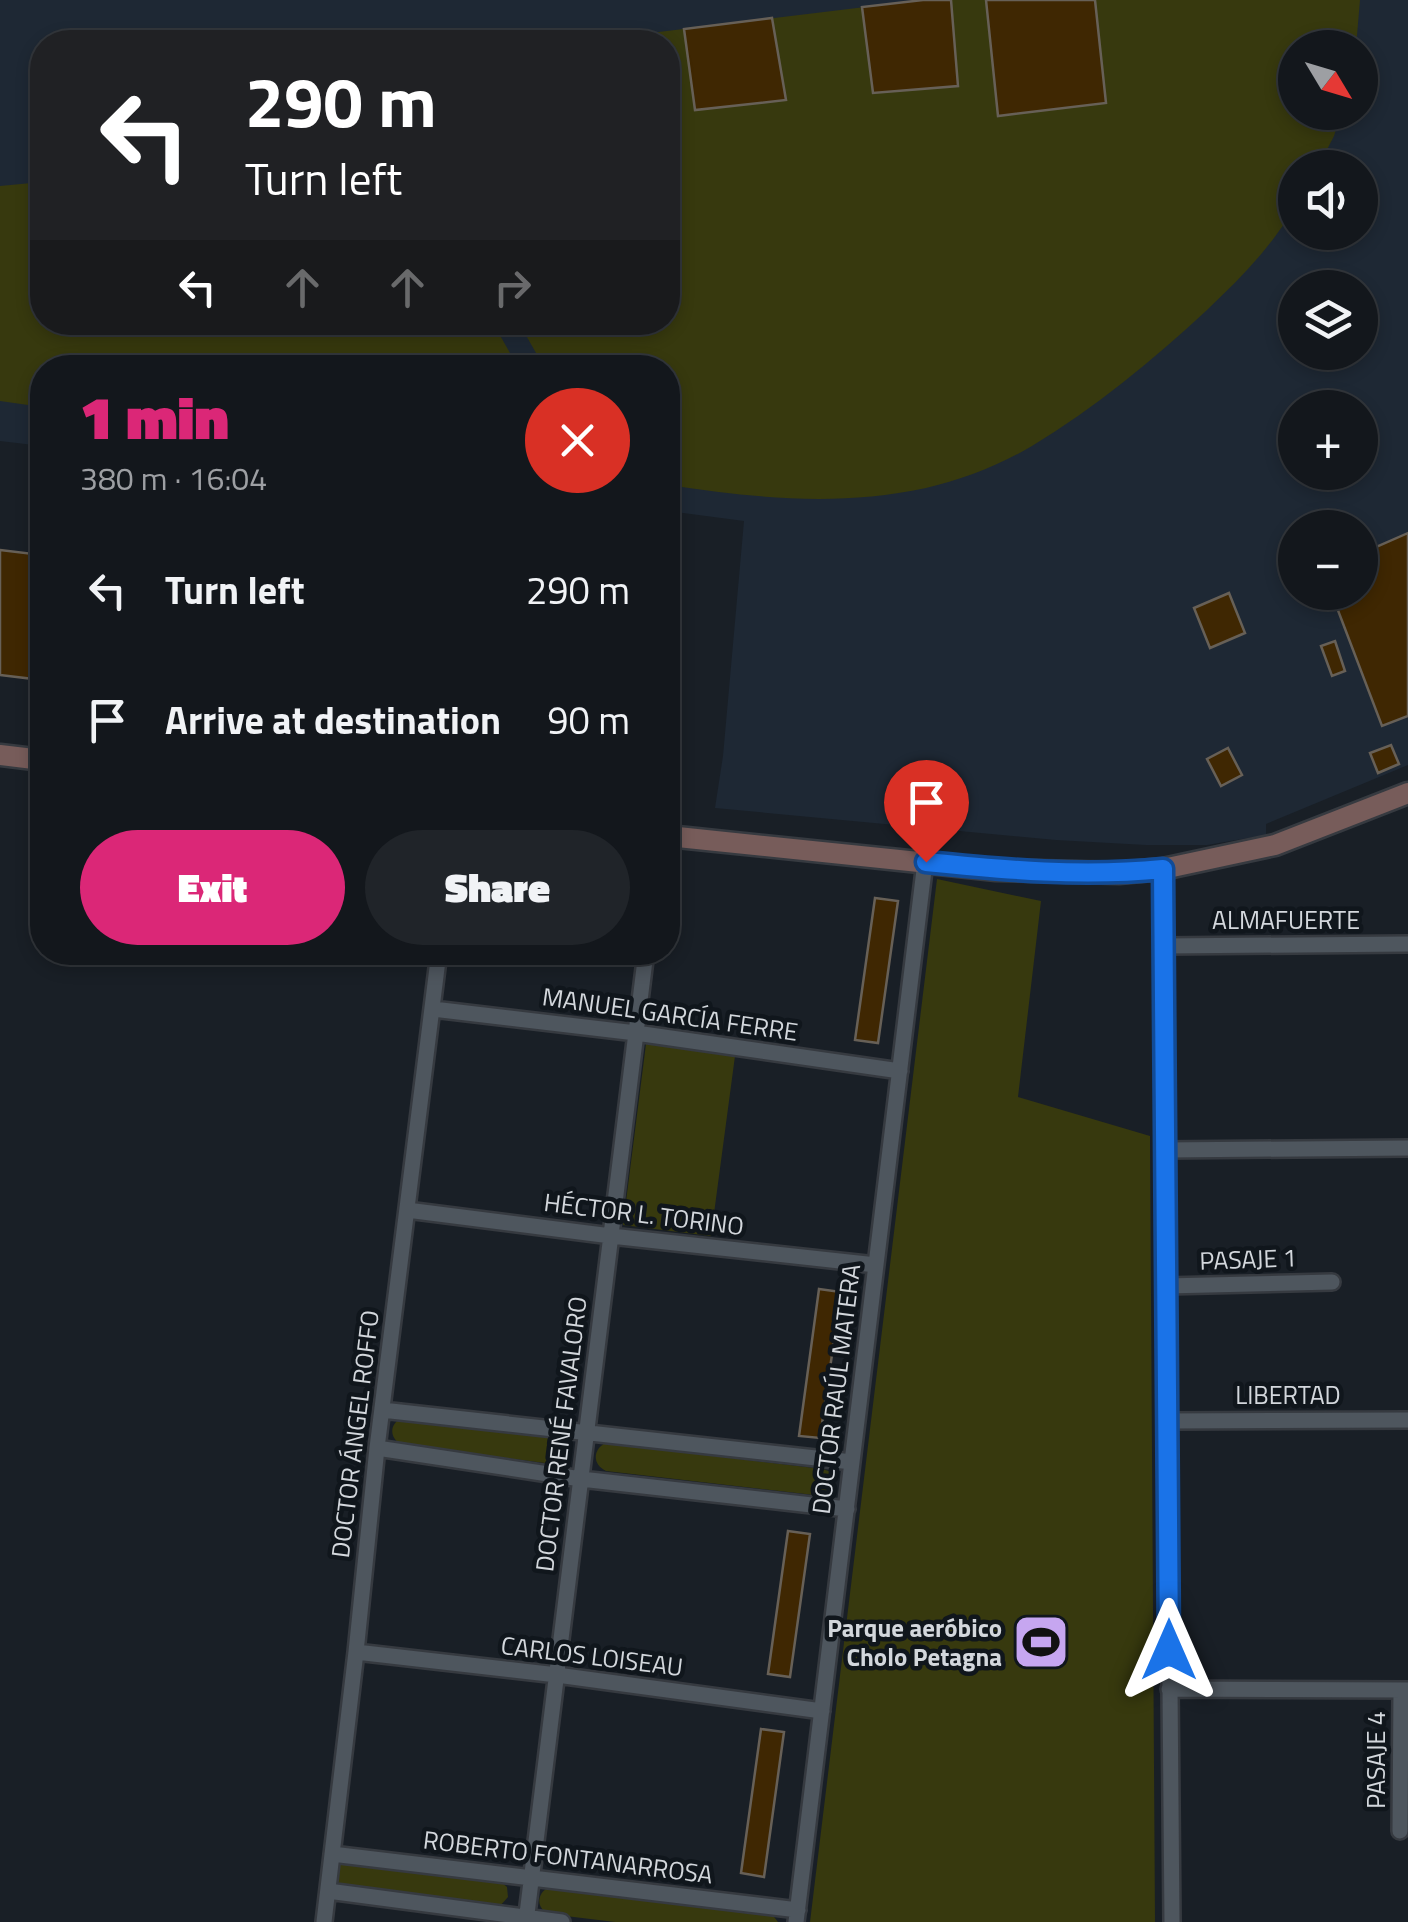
<!DOCTYPE html>
<html lang="en">
<head>
<meta charset="utf-8">
<style>
  :root { --surface:#13171c; --page:#202429; --text:#f1f3f6; --muted:#9d9fa3; --line:#32363b; --accent:#db2777 }
  body { margin:0; font-family:"Titillium Web",sans-serif; background:var(--page); color:var(--text); height:100vh; display:flex; flex-direction:column; font-size:38px; white-space:nowrap }
  * { box-sizing:border-box; margin:0 }
  p { font-size:32px; color:var(--muted) }
  .icon { flex:none; width:55px; height:55px; fill:none; stroke:currentColor; stroke-width:2; stroke-linecap:round; stroke-linejoin:round }
  .map { position:relative; flex:1; overflow:hidden }
  .drawer { position:absolute; left:30px; top:355px; width:650px; height:610px; display:flex; flex-direction:column; background:var(--surface); border-radius:40px; box-shadow:0 5px 15px #0003,0 0 0 2px var(--line) }
  .drawer>* { flex:none }
  .hud { position:absolute; left:30px; top:30px; width:650px; height:305px; border-radius:40px; box-shadow:0 5px 15px #0003,0 0 0 2px var(--line); background:#202124; color:#fff; overflow:hidden }
  .needle { width:65px; rotate:128deg }
  .buttons { position:absolute; left:1278px; top:30px; display:grid; gap:20px }
  .buttons a { display:grid; place-items:center; width:100px; height:100px; border-radius:50%; background:var(--surface); box-shadow:0 5px 15px #0003,0 0 0 2px var(--line); font-size:50px }
  .pin { position:absolute; display:grid; place-items:center; width:85px; height:85px; color:#fff; margin:-102px -42px; border-radius:50% 50% 50% 0; rotate:-45deg; box-shadow:0 0 10px #0007 }
  .pin .icon { rotate:45deg }
  .me { position:absolute; width:110px; margin:-55px; rotate:0deg; stroke-linejoin:round; filter:drop-shadow(0 0 8px #0008) }
  .turn { display:flex; align-items:center; gap:35px; height:210px; padding:0 50px; font-size:45px }
  .turn .icon { width:130px; height:130px; stroke-width:2.5 }
  .turn b { display:block; font-size:70px; line-height:85px }
  .lanes { display:flex; align-items:center; height:95px; padding:0 50px; background:#0003; justify-content:center; gap:50px; direction:ltr }
  .lanes .off { opacity:.35 }
  .round { display:grid; place-items:center; flex:none; width:105px; height:105px; border-radius:52px; background:var(--page) }
  .headline { display:flex; align-items:center; justify-content:space-between; height:170px; padding:0 50px }
  h1 { font-size:60px; font-weight:800; line-height:75px; color:var(--accent) }
  .button { display:flex; gap:20px; margin-top:auto; padding:20px 50px }
  .button a { flex:1; height:115px; border-radius:60px; background:var(--accent); color:#fff; font-size:40px; font-weight:800; line-height:115px; text-align:center }
  .button a+a { background:var(--page); color:var(--text) }
  ul { padding:0; list-style:none }
  li { display:flex; align-items:center; gap:30px; height:130px; padding:0 50px }
  li div { flex:1 }
  li b { display:block; font-size:38px }
  li em { font-style:normal }
  .map>svg:first-child { display:block }
</style>
</head>
<body>
<div class="map">
<svg width="1408" height="1922" viewBox="0 0 1408 1922">
  <rect width="100%" height="100%" fill="#191f26"/>
  <path fill="#1e2834" fill-rule="evenodd" d="M 0,0 L 1408,0 L 1408,765 L 1266,824 L 1266,835 L 1207,845 L 1146,845 L 1056,840 L 715,808 L 723,756 L 744,521 L 668,511 L 668,368 L 42,368 L 42,446 L 0,441 ZM 42,42 L 668,42 L 668,322 L 42,322 ZM 1295,48 L 1360,48 L 1360,112 L 1295,112 ZM 1295,168 L 1360,168 L 1360,232 L 1295,232 ZM 1295,288 L 1360,288 L 1360,352 L 1295,352 ZM 1295,408 L 1360,408 L 1360,472 L 1295,472 ZM 1295,528 L 1360,528 L 1360,592 L 1295,592 Z"/>
  <path fill="#37390e" d="M 923,0 L 1360,0 L 1356,47 L 1295,48 L 1295,112 L 1341,113 L 1334,136 L 1318,167 L 1295,168 C 1295,179 1298,194 1295,206 C 1293,214 1284,224 1279,231 C 1258,261 1233,285 1207,310 C 1153,360 1095,408 1032,446 C 1000,465 962,480 926,488 C 836,507 757,498 668,485 L 668,368 L 544,367 L 519,323 L 668,322 L 668,42 L 576,42 Z
    M 42,182 L 42,322 L 493,323 L 518,367 L 42,368 L 42,407 L 0,401 L 0,186 Z
    M 937,879 L 1041,901 L 1018,1097 L 1150,1136 L 1155,1922 L 810,1922 Z
    M 646,1044 L 735,1056 L 711,1236 L 623,1225 Z
    M 402,1418 L 553,1436 L 564,1443 L 565,1453 L 560,1460 L 553,1464 L 402,1445 C 389,1438 389,1424 402,1418 Z
    M 605,1443 L 823,1469 L 831,1472 L 835,1486 L 831,1493 L 823,1496 L 606,1471 C 592,1464 593,1450 605,1443 Z
    M 345,1861 L 500,1881 L 507,1887 L 508,1897 L 500,1906 L 342,1887 L 336,1880 L 338,1867 Z
    M 549,1887 L 771,1913 L 778,1922 L 615,1922 L 549,1914 C 536,1908 536,1894 549,1887 Z"/>
  <path fill="#3f2702" stroke="#676057" stroke-width="2.5" d="M 923,0 L 951,0 L 958,86 L 873,93 L 862,7 Z
    M 986,0 L 1095,0 L 1106,103 L 998,116 Z
    M 772,18 L 786,100 L 695,110 L 684,29 Z
    M 652,33 L 652,42 L 576,42 Z
    M 1408,533 L 1408,716 L 1382,726 L 1331,592 L 1360,592 L 1360,554 Z
    M 0,550 L 42,555 L 42,680 L 0,675 Z
    M 1229,593 L 1245,633 L 1210,648 L 1194,608 Z
    M 1335,641 L 1345,671 L 1332,676 L 1321,646 Z
    M 1391,745 L 1399,764 L 1378,773 L 1370,753 Z
    M 1228,748 L 1242,775 L 1221,786 L 1207,759 Z
    M 875,898 L 898,901 L 878,1043 L 855,1040 Z
    M 819,1289 L 841,1292 L 820,1438 L 799,1436 Z
    M 788,1531 L 810,1534 L 790,1677 L 768,1674 Z
    M 761,1729 L 784,1732 L 764,1877 L 741,1873 Z"/>
  <g fill="none" stroke-linecap="round" stroke-linejoin="round">
    <g stroke="#363a40" stroke-width="20">
      <path id="minor" d="M 1163,869 L 1172,1922
        M 1164,946 L 1408,944
        M 433,1009 L 636,1033 L 900,1071
        M 1165,1150 L 1408,1148
        M 407,1210 L 611,1236 L 876,1265
        M 1166,1286 L 1332,1282
        M 382,1410 L 852,1462
        M 1167,1421 L 1408,1420
        M 377,1448 L 581,1479 L 847,1509
        M 356,1652 L 557,1675 L 822,1711
        M 1169,1689 L 1408,1690
        M 1400,1831 L 1401,1690
        M 332,1854 L 798,1910
        M 328,1891 L 562,1922
        M 324,1922 L 356,1652 L 377,1448 L 439,952
        M 526,1922 L 646,952
        M 796,1922 L 925,862"/>
    </g>
    <g stroke="#363a40" stroke-width="25">
      <path id="secondary" d="M 0,755 L 42,760
        M 668,836 L 996,870 L 1119,873 L 1163,869 L 1275,845 L 1408,793"/>
    </g>
    <use href="#minor" stroke="#4e565e" stroke-width="15"/>
    <use href="#secondary" stroke="#775c5a" stroke-width="20"/>
  </g>
  <g fill="none" stroke-linecap="round" stroke-linejoin="round">
    <g stroke="#114b97" stroke-width="25">
      <path id="route" d="M 926,862 C 1005,870 1083,877 1163,869 L 1169,1650"/>
    </g>
    <use href="#route" stroke="#1a73e8" stroke-width="18"/>
  </g>
  <defs>
    <g id="stadium-square" transform="scale(2.875)"><rect x="-9" y="-9" width="18" height="18" rx="4" fill="#c6a6f0" stroke="#10161c"/><path d="M0-5a6.5 5 0 1 0 0 10a6.5 5 0 1 0 0-10ZM-3.5-1.8h7v3.6h-7Z" fill="#111"/></g>
  </defs>
  <g fill-rule="evenodd">
    <use href="#stadium-square" x="1041" y="1642"/>
  </g>
  <g text-anchor="middle" stroke-width="9" stroke-linejoin="round" paint-order="stroke">
    <g font-size="25" fill="#d3d7dc" stroke="#10161c">
      <text x="1286" y="929">ALMAFUERTE</text>
      <text transform="translate(670 1014) rotate(8)" y="9">MANUEL GARCÍA FERRE</text>
      <text transform="translate(644 1214) rotate(7)" y="9">HÉCTOR L. TORINO</text>
      <text transform="translate(1248 1259) rotate(-2)" y="9">PASAJE 1</text>
      <text transform="translate(836 1389) rotate(-83)" y="9">DOCTOR RAÚL MATERA</text>
      <text x="1288" y="1404">LIBERTAD</text>
      <text transform="translate(355 1434) rotate(-83)" y="9">DOCTOR ÁNGEL ROFFO</text>
      <text transform="translate(561 1434) rotate(-83)" y="9">DOCTOR RENÉ FAVALORO</text>
      <text transform="translate(592 1656) rotate(7)" y="9">CARLOS LOISEAU</text>
      <text transform="translate(1376 1760) rotate(-90)" y="9">PASAJE 4</text>
      <text transform="translate(568 1857) rotate(7)" y="9">ROBERTO FONTANARROSA</text>
    </g>
    <g font-size="25" font-weight="bold" fill="#d3d7dc" stroke="#10161c" text-anchor="end">
      <text x="1002" y="1637">Parque aeróbico<tspan x="1002" dy="29">Cholo Petagna</tspan></text>
    </g>
  </g>
</svg>
<div class="buttons">
<a><svg class="needle" viewBox="-14 -14 28 28"><path d="M0-13l5 13h-10z" fill="#e53935"/><path d="M0 13l5-13h-10z" fill="#9d9fa3"/></svg></a>
<a><svg class="icon" aria-label="sound" viewBox="0 0 24 24"><path d="M4 9h4l5-4v14l-5-4H4zM17 9q2 3 0 6"/></svg></a>
<a><svg class="icon" aria-label="layers" viewBox="0 0 24 24"><path d="M12 4l9 5-9 5-9-5zM3 14l9 5 9-5"/></svg></a>
<a>+</a>
<a>−</a>
</div>
<div class="pin" style="left:926px;top:862px;background:#d93025"><svg class="icon" aria-label="arrive" viewBox="0 0 24 24"><path d="M6 21V4h12l-3 4 3 4H6"/></svg></div>
<svg class="me" style="left:1169px;top:1650px" viewBox="-20 -20 40 40"><path d="M0-17L14 15 0 8-14 15z" fill="#1a73e8" stroke="#fff" stroke-width="4"/></svg>
<div class="hud">
<div class="turn"><svg class="icon" aria-label="left" viewBox="0 0 24 24"><path d="M17 20v-9H6M10 6l-5 5 5 5"/></svg><div><b>290 m</b>Turn left</div></div>
<div class="lanes"><svg class="icon" aria-label="left" viewBox="0 0 24 24"><path d="M17 20v-9H6M10 6l-5 5 5 5"/></svg><svg class="icon off" aria-label="ahead" viewBox="0 0 24 24"><path d="M12 20V5M6 11l6-6 6 6"/></svg><svg class="icon off" aria-label="ahead" viewBox="0 0 24 24"><path d="M12 20V5M6 11l6-6 6 6"/></svg><svg class="icon off" aria-label="right" viewBox="0 0 24 24"><path d="M7 20v-9h11M14 6l5 5-5 5"/></svg></div>
</div>
<section class="drawer">
<div class="headline"><div><h1>1 min</h1><p>380 m · 16:04</p></div><a class="round" style="background:#d93025;color:#fff"><svg class="icon" aria-label="close" viewBox="0 0 24 24"><path d="M6 6l12 12M18 6L6 18"/></svg></a></div>
<ul>
<li><svg class="icon" aria-label="left" viewBox="0 0 24 24"><path d="M17 20v-9H6M10 6l-5 5 5 5"/></svg><div><b>Turn left</b></div><em>290 m</em></li>
<li><svg class="icon" aria-label="arrive" viewBox="0 0 24 24"><path d="M6 21V4h12l-3 4 3 4H6"/></svg><div><b>Arrive at destination</b></div><em>90 m</em></li>
</ul>
<div class="button"><a>Exit</a><a>Share</a></div>
</section>
</div>
</body>
</html>
